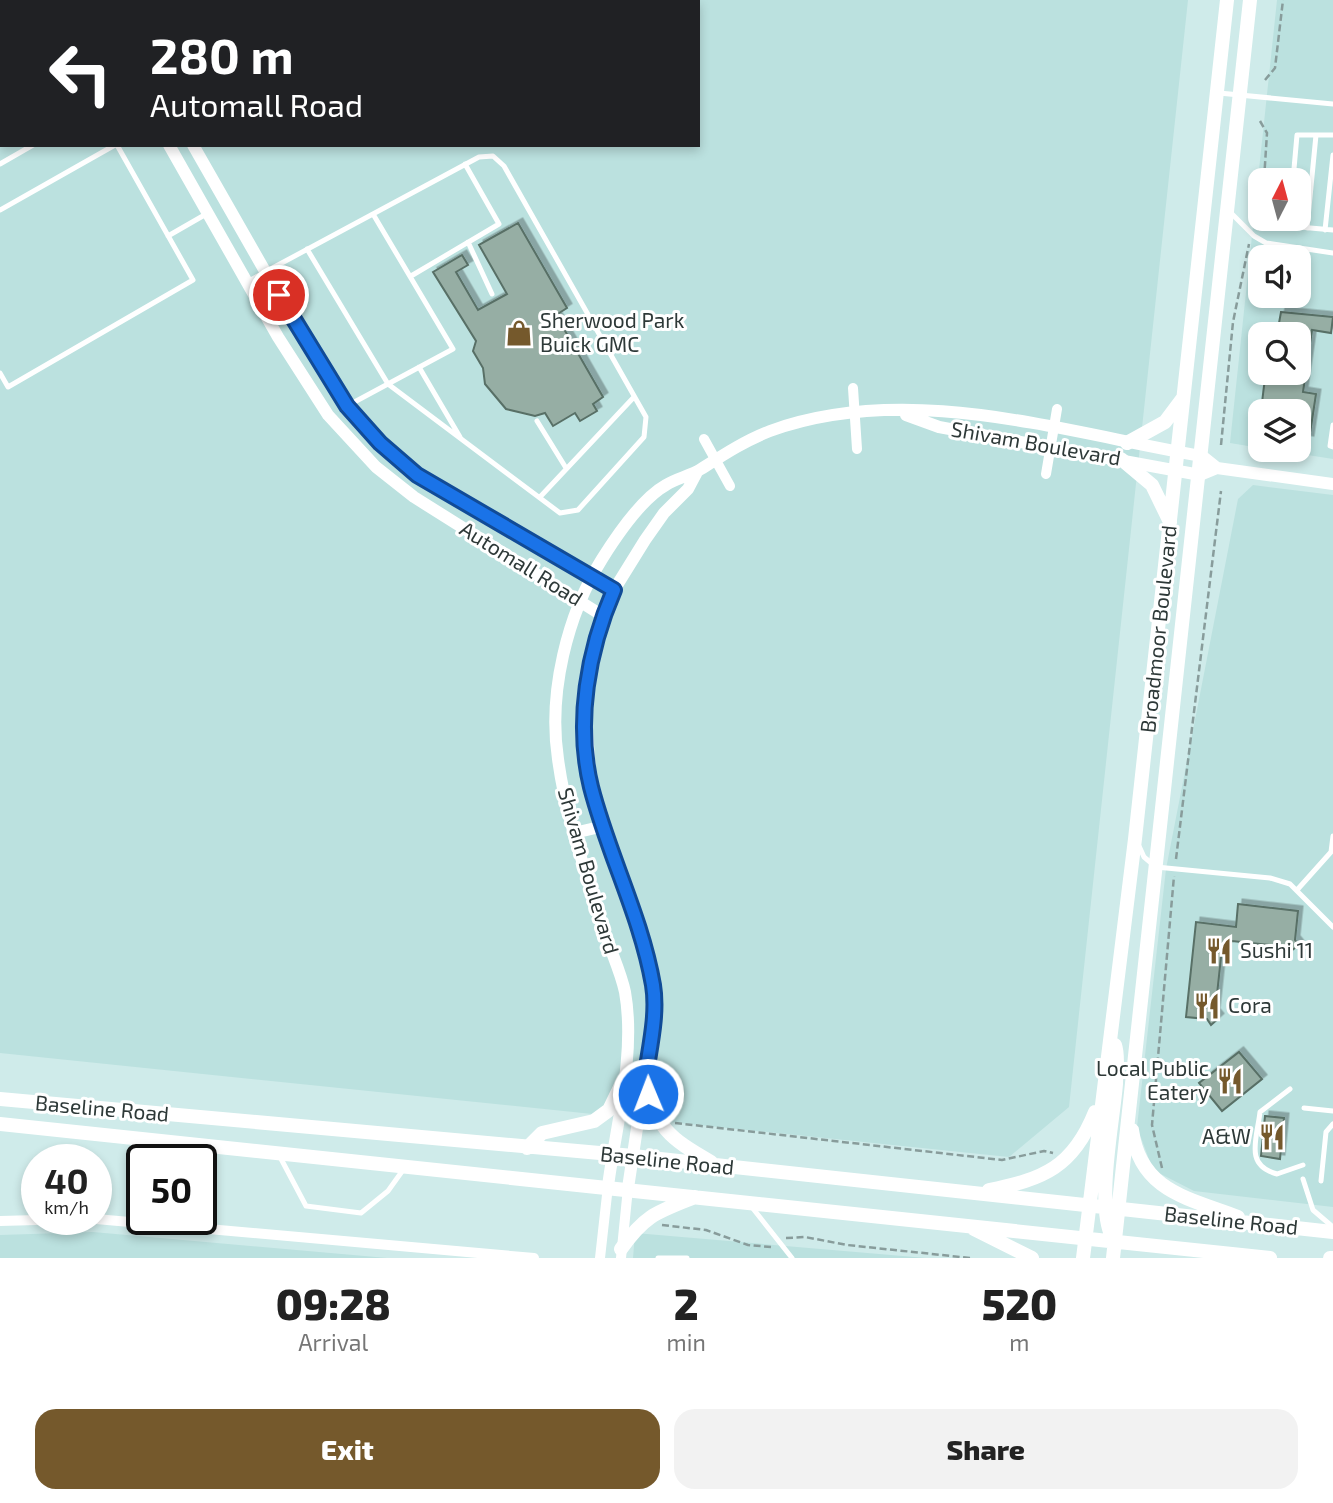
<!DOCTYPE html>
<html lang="en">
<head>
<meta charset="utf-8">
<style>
  :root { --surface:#fff; --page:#f2f2f2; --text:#222; --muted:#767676; --accent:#75592c }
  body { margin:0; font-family:"Exo 2",sans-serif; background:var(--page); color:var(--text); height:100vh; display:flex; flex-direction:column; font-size:26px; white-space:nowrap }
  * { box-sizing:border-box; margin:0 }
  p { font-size:23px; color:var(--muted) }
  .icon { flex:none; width:38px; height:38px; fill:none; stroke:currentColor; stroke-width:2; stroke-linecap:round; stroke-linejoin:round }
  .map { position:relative; height:1258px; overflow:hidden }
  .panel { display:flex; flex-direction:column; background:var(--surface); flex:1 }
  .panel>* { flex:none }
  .banner { position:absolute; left:0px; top:0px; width:700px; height:147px; box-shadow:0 4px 10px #0003; background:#202124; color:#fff; overflow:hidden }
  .needle { width:46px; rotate:6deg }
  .tools { position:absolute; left:1248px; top:168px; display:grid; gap:14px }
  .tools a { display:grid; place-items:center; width:63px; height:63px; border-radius:14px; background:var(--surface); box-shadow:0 4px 10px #0003; font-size:35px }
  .speed { position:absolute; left:21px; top:1144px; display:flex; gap:14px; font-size:35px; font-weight:700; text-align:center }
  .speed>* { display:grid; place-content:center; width:91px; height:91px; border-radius:50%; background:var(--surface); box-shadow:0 4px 10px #0003; line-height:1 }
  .speed small { font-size:18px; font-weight:400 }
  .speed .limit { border:4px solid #111; border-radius:10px; background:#fff; color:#111 }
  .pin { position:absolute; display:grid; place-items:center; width:60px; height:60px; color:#fff; margin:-30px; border:4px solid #fff; border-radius:50%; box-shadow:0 2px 7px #0007 }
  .me { position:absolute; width:77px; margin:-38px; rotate:359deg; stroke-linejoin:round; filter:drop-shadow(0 0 5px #0008) }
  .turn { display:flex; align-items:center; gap:24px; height:147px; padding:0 35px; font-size:32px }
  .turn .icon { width:91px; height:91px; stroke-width:2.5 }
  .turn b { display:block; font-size:49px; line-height:60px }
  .eta { display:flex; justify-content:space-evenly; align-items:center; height:119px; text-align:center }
  .eta b { font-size:42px; font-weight:800; line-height:49px }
  .primary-button { display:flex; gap:14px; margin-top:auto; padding:14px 35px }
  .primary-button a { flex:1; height:80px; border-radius:21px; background:var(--accent); color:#fff; font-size:28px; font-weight:800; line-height:80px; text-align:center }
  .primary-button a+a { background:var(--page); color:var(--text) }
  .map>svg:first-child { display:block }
</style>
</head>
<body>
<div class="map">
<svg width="1333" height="1258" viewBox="0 0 1333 1258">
  <defs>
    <filter id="shadow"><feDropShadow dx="4.5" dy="-4.5" stdDeviation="0" flood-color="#0004"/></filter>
  </defs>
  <rect width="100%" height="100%" fill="#cfebea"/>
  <path fill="#bbe1df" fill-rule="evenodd" d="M 0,0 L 1188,0 L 1069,1107 L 1009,1157 L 0,1053 ZM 2,2 L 698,2 L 698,145 L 2,145 Z
    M 1277,0 L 1333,0 L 1333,459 L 1276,450 L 1298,450 L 1298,411 L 1260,411 L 1260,448 L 1230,443 ZM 1260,180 L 1298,180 L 1298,219 L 1260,219 ZM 1260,257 L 1298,257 L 1298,296 L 1260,296 ZM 1260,334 L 1298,334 L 1298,373 L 1260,373 Z
    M 1253,485 L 1333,495 L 1333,1207 L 1194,1191 L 1153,1170 L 1137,1127 L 1166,869 L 1238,499 Z
    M 93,1232 L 387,1258 L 0,1258 L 0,1235 Z
    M 635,1233 L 926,1258 L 633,1258 Z"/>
  <path fill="#96aea4" stroke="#586f66" stroke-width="2" filter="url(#shadow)" d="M 518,223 L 567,308 L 556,315 L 603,397 L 593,404 L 597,411 L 580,421 L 575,413 L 553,426 L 545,413 L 535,416 L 506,409 L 485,384 L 483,368 L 473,351 L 476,341 L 433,272 L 462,255 L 468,265 L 456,272 L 478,310 L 507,294 L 479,245 Z
    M 1281,312 L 1333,317 L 1331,333 L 1312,330 L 1303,392 L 1316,394 L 1309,440 L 1298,438 L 1298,411 L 1261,411 L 1264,386 L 1265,381 L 1270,382 L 1271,373 L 1298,373 L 1298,334 L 1277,334 Z
    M 1238,904 L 1298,911 L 1295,940 L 1299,945 L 1291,951 L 1287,947 L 1232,941 L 1222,948 L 1215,1013 L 1219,1018 L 1211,1025 L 1207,1019 L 1186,1017 L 1196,922 L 1236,927 Z
    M 1239,1052 L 1262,1079 L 1222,1111 L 1199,1083 Z
    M 1265,1116 L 1284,1118 L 1280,1159 L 1261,1156 Z"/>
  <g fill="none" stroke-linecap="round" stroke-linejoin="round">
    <path stroke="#889c9b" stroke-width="2.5" stroke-dasharray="7 3.5" stroke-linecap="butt" d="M 1265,80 L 1275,68 L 1283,0
      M 1260,121 L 1267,133 L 1264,180
      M 1258,230 L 1265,219
      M 1221,445 L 1233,322 L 1249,244
      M 1176,859 L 1221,491
      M 675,1123 L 1002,1160 L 1044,1151 L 1053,1153
      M 1162,1168 L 1152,1125 L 1174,876
      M 662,1225 L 706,1230 L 748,1245 L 771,1247
      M 786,1238 L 805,1237 L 847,1245 L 970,1258"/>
    <path stroke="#fff" stroke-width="5" d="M 34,0 L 35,2
      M 1219,93 L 1333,104
      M 0,126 L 2,126
      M 0,164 L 33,145
      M 1293,180 L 1297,135 L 1333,135
      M 0,210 L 115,145
      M 1230,212 L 1254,236 L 1266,243 L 1333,253
      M 1289,219 L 1288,226 L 1333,230
      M 1307,228 L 1316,135
      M 1325,230 L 1333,155
      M 168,236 L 208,213
      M 468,242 L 492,294
      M 411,276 L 499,224 L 465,164
      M 247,282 L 265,272 L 479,157 L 493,156 L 504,166 L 646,417 L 644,437 L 578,510 L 560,513 L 388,384 L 307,249
      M 419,367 L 460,437
      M 0,373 L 8,387 L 193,280 L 117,145
      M 347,406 L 453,349 L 373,214
      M 537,421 L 566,468
      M 1333,425 L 1330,446 L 1333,447
      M 540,497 L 634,397
      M 1139,846 L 1144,857 L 1156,867 L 1270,878 L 1290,884 L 1333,927
      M 1297,890 L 1331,852 L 1333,836
      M 1290,1089 L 1260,1112 C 1257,1139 1244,1165 1277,1174 L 1303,1165
      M 1304,1108 L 1333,1111
      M 279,1155 L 306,1206 L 361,1213 L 388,1191 L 403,1170
      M 1303,1179 L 1313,1210 L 1333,1227
      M 1321,1181 L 1326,1132 L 1333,1124
      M 751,1206 L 792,1258
      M 658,1258 L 687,1258"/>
    <path stroke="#fff" stroke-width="10" d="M 853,388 L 857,449
      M 704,439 L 730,486
      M 1046,474 L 1057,409
      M 96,1219 L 534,1258
      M 0,1221 L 37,1220
      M 600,1258 L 608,1186
      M 621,1258 L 628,1188"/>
    <path stroke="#fff" stroke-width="12" d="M 86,0 L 87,2
      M 111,0 L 112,2
      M 169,145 L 278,337 L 328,415 L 376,467 L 414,497 L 603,616
      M 193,145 L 306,343 L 347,406 L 380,442 L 417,475 L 614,590
      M 906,415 L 939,427 L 1200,475 L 1217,468 L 1333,484
      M 574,833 L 604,826
      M 608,1186 C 616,1125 636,1054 625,992 C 621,973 612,954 606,936 C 588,878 566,820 558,759 C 548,693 567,615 602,559 C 617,535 641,499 666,485 C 677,478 690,476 701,469 C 723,455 746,440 770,431 C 908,381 1063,432 1202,456 L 1217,468
      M 628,1188 L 651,1035 L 653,988 L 641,936 L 591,786 L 585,703 L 594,642 L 614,590 L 645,540 L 664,513 L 688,489 L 697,472"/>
    <path stroke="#fff" stroke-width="14" d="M 1127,443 L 1165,422 L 1183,398
      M 1121,459 L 1152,485 L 1170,522
      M 645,1080 C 656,1128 669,1138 711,1162
      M 0,1099 L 633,1156 L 1333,1232
      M 0,1124 L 1270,1258
      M 1132,1130 C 1140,1191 1188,1198 1238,1217
      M 527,1148 L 542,1133 L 594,1121 L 609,1110 L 623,1081
      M 989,1190 C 1044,1179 1073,1167 1095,1112
      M 974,1229 L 1032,1258
      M 1112,1237 C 1096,1204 1113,1122 1116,1084 C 1116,1071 1119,1057 1115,1045
      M 621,1249 C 645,1215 657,1212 695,1197
      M 1083,1258 L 1135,839 L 1227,0
      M 1113,1258 L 1250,0
      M 1330,1258 L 1333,1258"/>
  </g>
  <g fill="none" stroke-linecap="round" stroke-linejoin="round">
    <g stroke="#114b97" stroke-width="18">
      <path id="route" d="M 279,295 L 347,406 L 380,443 L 417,475 L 614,590 C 588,650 575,722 591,787 C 608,854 641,916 653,985 C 658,1015 649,1050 645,1080 L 648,1094"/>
    </g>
    <use href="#route" stroke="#1a73e8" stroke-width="12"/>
  </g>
  <defs>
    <g id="shop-bare" transform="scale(2.1)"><path d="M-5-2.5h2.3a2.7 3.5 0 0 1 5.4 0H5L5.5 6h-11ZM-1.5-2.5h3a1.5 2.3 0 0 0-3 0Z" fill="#75592c" stroke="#fff" stroke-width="2.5" paint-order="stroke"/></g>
    <g id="restaurant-bare" transform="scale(2.1)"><path d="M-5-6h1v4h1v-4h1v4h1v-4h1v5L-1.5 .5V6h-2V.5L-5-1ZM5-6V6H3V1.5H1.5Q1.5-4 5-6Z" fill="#75592c" stroke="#fff" stroke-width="2.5" paint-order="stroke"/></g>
  </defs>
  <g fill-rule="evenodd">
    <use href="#shop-bare" x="519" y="333"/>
    <use href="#restaurant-bare" x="1219" y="951"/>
    <use href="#restaurant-bare" x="1207" y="1006"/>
    <use href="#restaurant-bare" x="1230" y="1081"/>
    <use href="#restaurant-bare" x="1272" y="1137"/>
  </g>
  <g text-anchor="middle" stroke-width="6" stroke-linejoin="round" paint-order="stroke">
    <g font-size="21" fill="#2e3938" stroke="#fff" text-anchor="start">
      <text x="540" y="328">Sherwood Park<tspan x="540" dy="24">Buick GMC</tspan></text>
      <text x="1240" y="958">Sushi 11</text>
      <text x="1228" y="1013">Cora</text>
      <text x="1209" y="1076" text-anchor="end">Local Public<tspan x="1209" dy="24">Eatery</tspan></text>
      <text x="1251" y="1144" text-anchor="end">A&amp;W</text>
    </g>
    <g font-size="21" fill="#2e3938" stroke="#fff">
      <text transform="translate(1036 444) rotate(10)" y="7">Shivam Boulevard</text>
      <text transform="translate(521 564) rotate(32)" y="7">Automall Road</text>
      <text transform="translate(1159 629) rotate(-84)" y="7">Broadmoor Boulevard</text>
      <text transform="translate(588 871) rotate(74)" y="7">Shivam Boulevard</text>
      <text transform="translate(102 1109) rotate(5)" y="7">Baseline Road</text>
      <text transform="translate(667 1161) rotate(6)" y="7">Baseline Road</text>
      <text transform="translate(1231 1221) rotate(6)" y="7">Baseline Road</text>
    </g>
  </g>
</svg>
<div class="tools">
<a><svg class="needle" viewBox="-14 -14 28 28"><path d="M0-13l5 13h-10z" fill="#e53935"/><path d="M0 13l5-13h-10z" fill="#767676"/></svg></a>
<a><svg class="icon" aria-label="sound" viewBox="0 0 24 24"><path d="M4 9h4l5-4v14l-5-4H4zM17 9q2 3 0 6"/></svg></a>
<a><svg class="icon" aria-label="search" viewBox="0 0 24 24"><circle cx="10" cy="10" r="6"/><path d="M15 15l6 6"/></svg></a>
<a><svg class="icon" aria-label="layers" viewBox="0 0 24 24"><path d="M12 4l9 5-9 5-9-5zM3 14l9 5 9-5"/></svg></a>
</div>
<div class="speed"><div>40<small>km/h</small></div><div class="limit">50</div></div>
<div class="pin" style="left:279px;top:295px;background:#d93025"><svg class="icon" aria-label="arrive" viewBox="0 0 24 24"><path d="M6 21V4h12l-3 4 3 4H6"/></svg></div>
<svg class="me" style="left:648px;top:1094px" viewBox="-20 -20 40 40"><circle r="17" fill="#1a73e8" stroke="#fff" stroke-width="3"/><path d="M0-11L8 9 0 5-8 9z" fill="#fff"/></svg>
<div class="banner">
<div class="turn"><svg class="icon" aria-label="left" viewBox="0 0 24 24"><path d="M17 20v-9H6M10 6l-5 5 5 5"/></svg><div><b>280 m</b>Automall Road</div></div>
</div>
</div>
<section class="panel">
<div class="eta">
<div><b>09:28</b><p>Arrival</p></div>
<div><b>2</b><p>min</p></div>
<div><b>520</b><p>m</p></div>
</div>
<div class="primary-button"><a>Exit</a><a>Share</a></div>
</section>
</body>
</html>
